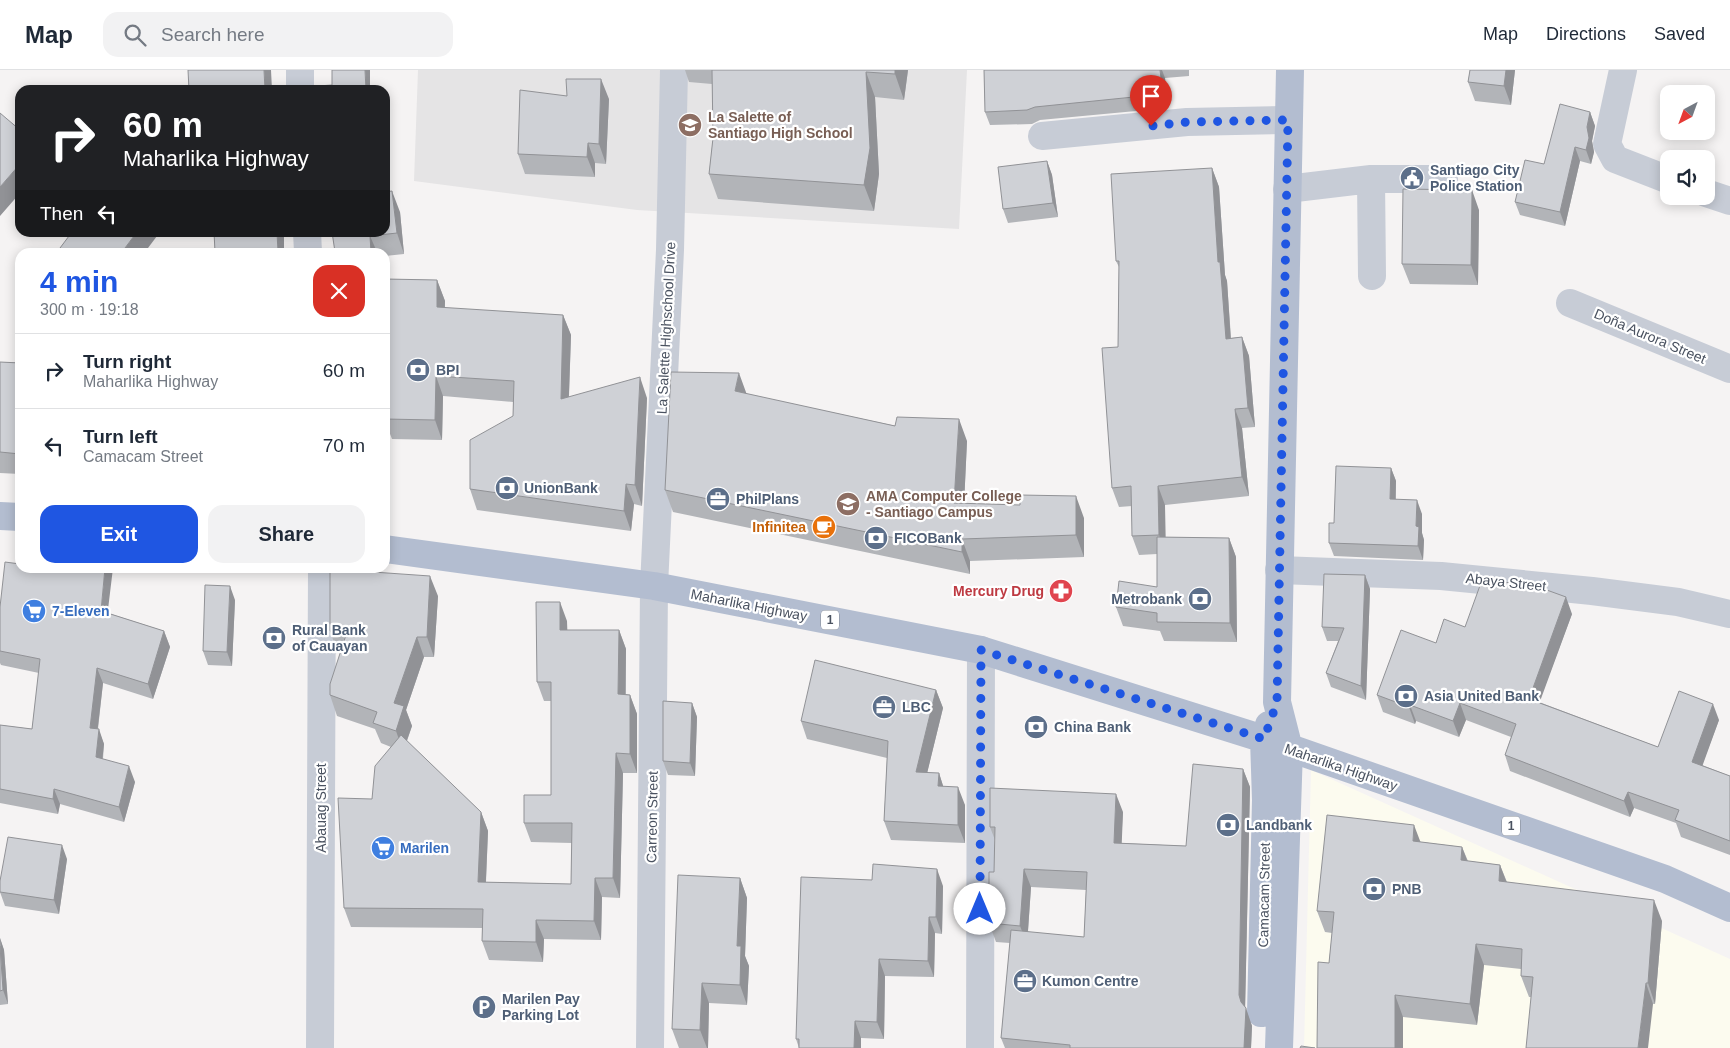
<!DOCTYPE html>
<html lang="en">
<head>
<meta charset="utf-8">
<style>
  :root { --surface:#fff; --page:#f2f2f3; --text:#1f2937; --muted:#747a83; --line:#e0e1e3; --accent:#1f56e2 }
  body { margin:0; font-family:Arial,sans-serif; background:var(--page); color:var(--text); height:100vh; display:flex; flex-direction:column; font-size:19px; white-space:nowrap }
  * { box-sizing:border-box; margin:0 }
  p { font-size:16px; color:var(--muted) }
  .icon { flex:none; width:28px; height:28px; fill:none; stroke:currentColor; stroke-width:2; stroke-linecap:round; stroke-linejoin:round }
  .map { position:relative; flex:1; overflow:hidden }
  .sheet { position:absolute; left:15px; top:178px; width:375px; height:325px; display:flex; flex-direction:column; background:var(--surface); border-radius:15px; box-shadow:0 2px 12px #0003 }
  .sheet>* { flex:none }
  .banner { position:absolute; left:15px; top:15px; width:375px; height:152px; border-radius:15px; box-shadow:0 2px 12px #0003; background:#202124; color:#fff; overflow:hidden }
  .needle { width:32px; rotate:221deg }
  .controls { position:absolute; left:1660px; top:15px; display:grid; gap:10px }
  .controls a { display:grid; place-items:center; width:55px; height:55px; border-radius:10px; background:var(--surface); box-shadow:0 2px 12px #0003; font-size:25px }
  .pin { position:absolute; display:grid; place-items:center; width:42px; height:42px; color:#fff; margin:-51px -21px; border-radius:50% 50% 50% 0; rotate:-45deg; box-shadow:0 0 5px #0007 }
  .pin .icon { rotate:45deg }
  .me { position:absolute; width:55px; margin:-28px; rotate:0deg; stroke-linejoin:round; filter:drop-shadow(0 0 4px #0008) }
  .turn { display:flex; align-items:center; gap:18px; height:105px; padding:0 25px; font-size:22px }
  .turn .icon { width:65px; height:65px; stroke-width:2.5 }
  .turn b { display:block; font-size:35px; line-height:42px }
  .then { display:flex; align-items:center; height:48px; padding:0 25px; background:#0003; gap:10px; font-size:19px }
  .round { display:grid; place-items:center; flex:none; width:52px; height:52px; border-radius:15px; background:var(--page) }
  .head { display:flex; align-items:center; justify-content:space-between; height:85px; padding:0 25px }
  h1 { font-size:30px; font-weight:800; line-height:38px; color:var(--accent) }
  .primary-button { display:flex; gap:10px; margin-top:auto; padding:10px 25px }
  .primary-button a { flex:1; height:58px; border-radius:15px; background:var(--accent); color:#fff; font-size:20px; font-weight:800; line-height:58px; text-align:center }
  .primary-button a+a { background:var(--page); color:var(--text) }
  ul { padding:0; list-style:none }
  li { display:flex; align-items:center; gap:15px; height:75px; padding:0 25px; border-top:1px solid var(--line) }
  li div { flex:1 }
  li b { display:block; font-size:19px }
  li em { font-style:normal }
  header { display:flex; align-items:center; gap:30px; box-sizing:border-box; height:70px; padding:0 25px; background:var(--surface); border-bottom:1px solid var(--line) }
  header strong { font-size:24px }
  nav { display:flex; gap:28px; margin-inline-start:auto; font-size:18px }
  .search { width:350px; height:45px; background:var(--page); display:flex; align-items:center; gap:12px; box-sizing:border-box; padding:0 18px; border-radius:15px; color:var(--muted); font-size:19px }
  .map>svg:first-child { display:block }
</style>
</head>
<body>
<header>
<strong>Map</strong>
<div class="search"><svg class="icon" aria-label="search" viewBox="0 0 24 24"><circle cx="10" cy="10" r="6"/><path d="M15 15l6 6"/></svg>Search here</div>
<nav><a>Map</a><a>Directions</a><a>Saved</a></nav>
</header>
<div class="map">
<svg width="1730" height="978" viewBox="0 0 1730 978">
  <rect width="100%" height="100%" fill="#f5f3f3"/>
  <path fill="#fcfbef" d="M 1311,700 L 1730,889 L 1730,978 L 1304,978 Z"/>
  <path fill="#e5e4e5" d="M 418,0 L 967,0 L 959,159 L 637,140 L 414,111 Z"/>
  <g fill="none" stroke-linecap="round" stroke-linejoin="round">
    <path stroke="#c7ccd6" stroke-width="28" d="M 300,0 L 300,20
      M 1623,0 L 1607,74 L 1615,89 L 1669,110
      M 1042,66 L 1187,52 L 1288,50
      M 1371,109 L 1372,206
      M 1287,119 L 1371,109 L 1444,109
      M 1706,123 L 1730,131
      M 307,162 L 308,182
      M 1570,233 L 1730,299
      M 1279,500 L 1441,506 L 1592,521 L 1678,532 L 1730,544
      M 320,978 L 322,498
      M 650,978 L 654,516 L 670,180 L 674,0
      M 980,978 L 981,580"/>
    <path stroke="#b3bdd0" stroke-width="28" d="M 0,446 L 20,447
      M 385,479 L 654,516 L 981,580 L 1264,669 L 1665,809 L 1730,838
      M 1261,943 L 1266,730 L 1264,669 L 1269,655
      M 1279,978 L 1289,679 L 1277,632 L 1290,0"/>
  </g>
  <path fill="#b2b4b8" fill-rule="evenodd" d="M 685,0 L 908,0 L 904,30 L 875,27 L 879,104 L 874,141 L 718,129 L 709,104 L 713,68 L 712,14 L 689,12 Z
    M 984,0 L 1189,0 L 1189,6 L 1165,8 L 1168,38 L 1040,50 L 1032,54 L 990,55 L 985,42 Z
    M 1470,0 L 1515,0 L 1511,35 L 1475,31 L 1468,12 Z
    M 567,26 L 609,29 L 606,94 L 595,93 L 595,107 L 525,104 L 518,84 Z
    M 1590,42 L 1595,56 L 1592,71 L 1594,82 L 1591,94 L 1580,91 L 1565,156 L 1520,145 L 1515,132 L 1544,94 Z
    M 1047,91 L 1052,105 L 1058,147 L 1008,153 L 1003,139 Z
    M 1212,98 L 1219,117 L 1225,205 L 1227,211 L 1231,268 L 1242,267 L 1249,286 L 1255,357 L 1242,358 L 1249,426 L 1165,435 L 1165,467 L 1229,468 L 1236,487 L 1237,572 L 1164,571 L 1160,561 L 1123,556 L 1116,537 L 1157,517 L 1157,484 L 1139,485 L 1132,466 L 1132,436 L 1119,437 L 1112,418 L 1118,277 L 1119,197 L 1116,191 Z
    M 1479,140 L 1478,215 L 1410,214 L 1402,194 Z
    M 400,142 L 404,184 L 385,186 L 385,182 L 335,182 Z
    M 385,209 L 437,210 L 445,231 L 445,238 L 563,245 L 571,265 L 569,327 L 647,328 L 642,436 L 634,434 L 631,461 L 477,440 L 470,419 L 513,346 L 513,332 L 443,326 L 442,370 L 392,369 L 385,351 Z
    M 0,292 L 20,293 L 20,404 L 0,403 Z
    M 746,324 L 967,371 L 964,434 L 1084,448 L 1084,487 L 970,491 L 970,504 L 673,442 L 665,420 Z
    M 1391,398 L 1396,411 L 1396,429 L 1422,444 L 1422,463 L 1424,470 L 1423,490 L 1334,486 L 1329,473 L 1334,453 Z
    M 1365,505 L 1370,519 L 1366,630 L 1331,617 L 1326,603 L 1338,571 L 1327,571 L 1322,557 Z
    M 438,526 L 434,587 L 424,587 L 406,640 L 412,656 L 407,671 L 481,742 L 488,761 L 486,812 L 571,814 L 572,773 L 531,772 L 524,753 L 551,725 L 551,631 L 544,631 L 537,612 L 567,551 L 567,560 L 619,560 L 626,579 L 626,624 L 630,625 L 637,644 L 637,703 L 623,703 L 620,828 L 602,827 L 601,870 L 544,869 L 543,892 L 489,890 L 482,871 L 482,858 L 351,857 L 344,838 L 372,729 L 391,677 L 381,673 L 375,659 L 337,646 L 330,625 L 341,581 L 337,581 L 330,561 Z
    M 235,530 L 232,596 L 208,595 L 203,581 Z
    M 0,537 L 108,543 L 164,561 L 170,577 L 153,629 L 103,613 L 98,659 L 104,674 L 103,689 L 135,712 L 124,752 L 60,734 L 58,744 L 0,733 L 0,655 L 32,659 L 39,603 L 1,595 L 0,593 Z
    M 1572,544 L 1539,632 L 1658,677 L 1719,650 L 1702,695 L 1730,706 L 1730,785 L 1681,767 L 1676,753 L 1634,738 L 1630,747 L 1510,701 L 1505,685 L 1511,667 L 1466,650 L 1459,667 L 1416,651 L 1415,654 L 1383,642 L 1377,625 L 1436,573 L 1465,557 Z
    M 936,620 L 943,638 L 927,703 L 939,703 L 943,716 L 965,735 L 965,773 L 891,770 L 884,751 L 887,688 L 807,669 L 801,651 Z
    M 692,633 L 697,647 L 695,706 L 668,705 L 663,691 Z
    M 1243,699 L 1250,717 L 1245,937 L 1252,956 L 1251,978 L 1005,978 L 1001,968 L 1010,873 L 996,872 L 989,853 L 994,802 L 995,770 L 990,757 L 1123,742 L 1121,773 L 1186,776 ZM 1031,817 L 1086,820 L 1084,867 L 1028,862 Z
    M 1421,772 L 1462,777 L 1468,791 L 1500,795 L 1507,812 L 1662,851 L 1655,934 L 1529,927 L 1521,906 L 1521,899 L 1484,895 L 1477,955 L 1403,947 L 1403,978 L 1317,978 L 1329,893 L 1332,863 L 1325,862 L 1317,841 Z
    M 67,789 L 59,844 L 5,836 L 0,822 Z
    M 740,808 L 747,828 L 745,886 L 749,896 L 747,935 L 709,933 L 708,978 L 679,978 L 672,959 Z
    M 943,816 L 942,864 L 935,863 L 934,907 L 885,906 L 884,969 L 861,968 L 861,978 L 799,978 L 796,969 Z
    M 0,868 L 4,880 L 8,934 L 0,935 Z"/>
  <path fill="#919296" d="M 264,0 L 271,0 L 272,20 L 265,20 Z
    M 365,0 L 370,0 L 370,20 L 366,20 Z
    M 895,0 L 908,0 L 904,30 L 895,4 Z
    M 1160,0 L 1162,0 L 1165,8 L 1168,38 L 1163,24 Z
    M 1506,0 L 1515,0 L 1511,35 L 1504,16 Z
    M 866,2 L 875,27 L 879,104 L 874,141 L 864,115 Z
    M 601,9 L 609,29 L 606,94 L 599,74 Z
    M 1590,42 L 1595,56 L 1592,71 L 1594,82 L 1591,94 L 1586,80 L 1587,57 Z
    M 588,73 L 595,93 L 595,107 L 587,87 Z
    M 1575,77 L 1580,91 L 1565,156 L 1560,142 Z
    M 1047,91 L 1052,105 L 1058,147 L 1053,133 Z
    M 20,94 L 20,123 L 0,146 L 0,117 Z
    M 1212,98 L 1219,117 L 1225,205 L 1227,211 L 1232,288 L 1226,269 L 1218,192 Z
    M 1472,120 L 1479,140 L 1478,215 L 1471,195 Z
    M 392,121 L 400,142 L 404,184 L 397,163 Z
    M 137,162 L 160,162 L 145,182 L 122,182 Z
    M 277,162 L 284,162 L 284,182 L 278,182 Z
    M 370,166 L 377,182 L 371,182 Z
    M 437,210 L 445,231 L 444,258 L 437,237 Z
    M 563,245 L 571,265 L 568,350 L 561,329 Z
    M 1242,267 L 1249,286 L 1255,357 L 1248,338 Z
    M 739,303 L 747,325 L 735,321 Z
    M 436,306 L 443,326 L 442,370 L 435,350 Z
    M 640,307 L 647,328 L 642,436 L 635,415 Z
    M 1235,339 L 1242,358 L 1249,426 L 1242,407 Z
    M 959,349 L 967,371 L 963,456 L 954,433 Z
    M 1391,398 L 1396,411 L 1395,442 L 1390,429 Z
    M 626,414 L 634,434 L 631,461 L 624,441 Z
    M 1158,416 L 1165,435 L 1166,484 L 1159,465 Z
    M 1076,426 L 1084,448 L 1084,487 L 1076,465 Z
    M 1417,430 L 1422,444 L 1422,463 L 1424,470 L 1423,490 L 1418,476 L 1416,456 Z
    M 1229,468 L 1236,487 L 1237,572 L 1230,553 Z
    M 962,469 L 970,491 L 970,504 L 962,482 Z
    M 105,498 L 113,498 L 106,556 L 101,541 Z
    M 1365,505 L 1370,519 L 1366,630 L 1361,616 Z
    M 430,506 L 438,526 L 434,587 L 427,567 Z
    M 230,516 L 235,530 L 232,596 L 227,582 Z
    M 1566,527 L 1572,544 L 1535,645 L 1529,629 Z
    M 560,532 L 567,551 L 568,579 L 560,560 Z
    M 619,560 L 626,579 L 625,643 L 618,624 Z
    M 164,561 L 170,577 L 153,629 L 148,614 Z
    M 417,567 L 424,587 L 406,640 L 412,656 L 403,681 L 396,661 L 394,633 Z
    M 97,598 L 103,613 L 96,673 L 90,658 Z
    M 936,620 L 943,638 L 923,720 L 916,702 Z
    M 630,625 L 637,644 L 637,703 L 630,684 Z
    M 692,633 L 697,647 L 695,706 L 690,693 Z
    M 1460,633 L 1466,650 L 1459,667 L 1453,651 Z
    M 1713,634 L 1719,650 L 1698,708 L 1692,692 Z
    M 1410,635 L 1416,651 L 1415,654 L 1409,637 Z
    M 99,659 L 104,674 L 101,702 L 96,687 Z
    M 616,683 L 623,703 L 620,828 L 613,808 Z
    M 129,696 L 135,712 L 124,752 L 119,737 Z
    M 1243,699 L 1250,717 L 1245,943 L 1246,938 L 1252,956 L 1251,978 L 1244,978 L 1241,932 L 1239,925 Z
    M 939,703 L 945,722 L 938,716 Z
    M 958,717 L 965,735 L 965,773 L 958,755 Z
    M 54,719 L 60,734 L 58,744 L 53,729 Z
    M 1628,722 L 1634,738 L 1630,747 L 1624,731 Z
    M 1116,724 L 1123,742 L 1121,791 L 1114,773 Z
    M 481,742 L 488,761 L 485,831 L 478,812 Z
    M 1414,755 L 1422,776 L 1413,771 Z
    M 62,775 L 67,789 L 59,844 L 54,830 Z
    M 1462,777 L 1470,798 L 1461,790 Z
    M 1500,795 L 1508,816 L 1499,811 Z
    M 937,799 L 943,816 L 942,864 L 936,847 Z
    M 1024,799 L 1031,817 L 1027,874 L 1020,856 Z
    M 595,808 L 602,827 L 601,870 L 594,851 Z
    M 740,808 L 747,828 L 745,886 L 749,896 L 747,935 L 740,915 L 737,876 Z
    M 1654,830 L 1662,851 L 1655,934 L 1648,913 Z
    M 929,847 L 935,863 L 934,907 L 928,891 Z
    M 536,850 L 544,869 L 543,892 L 536,872 Z
    M 0,868 L 4,880 L 8,934 L 3,920 Z
    M 1476,874 L 1484,895 L 1477,955 L 1470,934 Z
    M 879,889 L 885,906 L 884,969 L 877,952 Z
    M 702,913 L 709,933 L 708,978 L 707,978 L 700,960 Z
    M 1646,913 L 1653,934 L 1648,978 L 1638,978 Z
    M 1395,925 L 1403,947 L 1403,978 L 1395,978 Z
    M 855,951 L 861,968 L 861,978 L 854,978 Z"/>
  <path fill="#cfd1d6" stroke="#919296" d="M 188,0 L 264,0 L 265,20 L 189,20 Z
    M 332,0 L 365,0 L 366,20 L 318,20 L 318,16 L 332,15 Z
    M 712,0 L 895,0 L 895,4 L 866,2 L 870,78 L 864,115 L 709,104 L 713,68 Z
    M 984,0 L 1160,0 L 1163,24 L 1035,37 L 1027,40 L 985,42 Z
    M 1470,0 L 1506,0 L 1504,16 L 1468,12 Z
    M 566,9 L 601,9 L 599,74 L 588,73 L 587,87 L 518,84 L 520,20 L 567,26 Z
    M 161,17 L 164,20 L 159,20 Z
    M 1560,34 L 1590,42 L 1587,57 L 1589,68 L 1586,80 L 1575,77 L 1560,142 L 1515,132 L 1525,90 L 1544,94 Z
    M 0,43 L 20,60 L 20,94 L 0,117 Z
    M 1047,91 L 1053,133 L 1003,139 L 998,97 Z
    M 1212,98 L 1218,192 L 1220,192 L 1226,269 L 1242,267 L 1248,338 L 1235,339 L 1242,407 L 1158,416 L 1159,465 L 1132,466 L 1131,416 L 1112,418 L 1102,278 L 1118,277 L 1119,191 L 1116,191 L 1111,104 Z
    M 1403,119 L 1472,120 L 1471,195 L 1402,194 Z
    M 392,121 L 397,163 L 370,166 L 371,182 L 335,182 L 332,162 L 385,162 L 385,122 Z
    M 72,162 L 137,162 L 122,182 L 57,182 Z
    M 214,162 L 277,162 L 278,182 L 215,182 Z
    M 385,209 L 437,210 L 437,237 L 563,245 L 561,329 L 640,307 L 635,415 L 626,414 L 624,441 L 470,419 L 470,370 L 513,346 L 514,311 L 436,306 L 435,350 L 385,349 Z
    M 0,292 L 20,293 L 20,384 L 0,382 Z
    M 671,302 L 739,303 L 735,321 L 895,356 L 897,347 L 959,349 L 954,433 L 1020,435 L 1020,425 L 1076,426 L 1076,465 L 962,469 L 962,482 L 665,420 Z
    M 1336,396 L 1391,398 L 1390,429 L 1417,430 L 1416,456 L 1419,457 L 1418,476 L 1329,473 L 1329,453 L 1334,453 Z
    M 1157,467 L 1229,468 L 1230,553 L 1157,552 L 1157,543 L 1116,537 L 1119,511 L 1157,517 Z
    M 5,492 L 20,494 L 20,498 L 105,498 L 101,541 L 164,561 L 148,614 L 97,598 L 90,658 L 99,659 L 96,687 L 129,696 L 119,737 L 54,719 L 53,729 L 0,719 L 0,655 L 32,659 L 40,589 L 0,581 L 0,537 Z
    M 330,499 L 430,506 L 427,567 L 417,567 L 394,633 L 404,636 L 396,661 L 373,653 L 377,642 L 330,625 L 330,614 L 347,562 L 330,561 Z
    M 1324,504 L 1365,505 L 1361,616 L 1326,603 L 1344,558 L 1322,557 Z
    M 1482,510 L 1533,515 L 1566,527 L 1529,629 L 1658,677 L 1679,621 L 1713,634 L 1692,692 L 1730,706 L 1730,771 L 1675,750 L 1679,740 L 1628,722 L 1624,731 L 1505,685 L 1516,654 L 1460,633 L 1453,651 L 1410,635 L 1409,637 L 1377,625 L 1401,560 L 1436,573 L 1444,549 L 1465,557 Z
    M 205,515 L 230,516 L 227,582 L 203,581 Z
    M 536,532 L 560,532 L 560,560 L 619,560 L 618,624 L 630,625 L 630,684 L 616,683 L 613,808 L 595,808 L 594,851 L 536,850 L 536,872 L 482,871 L 483,839 L 344,838 L 338,728 L 372,729 L 375,696 L 401,665 L 481,742 L 478,812 L 571,814 L 572,753 L 524,753 L 524,725 L 551,725 L 551,612 L 537,612 Z
    M 815,590 L 936,620 L 916,702 L 939,703 L 938,716 L 958,717 L 958,755 L 884,751 L 888,671 L 801,651 Z
    M 663,631 L 692,633 L 690,693 L 663,691 Z
    M 1193,694 L 1243,699 L 1239,925 L 1241,932 L 1246,938 L 1244,978 L 1070,978 L 1070,975 L 1001,968 L 1011,860 L 1084,867 L 1087,802 L 1024,799 L 1020,856 L 989,853 L 989,802 L 994,802 L 995,757 L 990,757 L 990,718 L 1116,724 L 1114,773 L 1186,776 Z
    M 1327,745 L 1414,755 L 1413,771 L 1462,777 L 1461,790 L 1500,795 L 1499,811 L 1654,830 L 1648,913 L 1646,913 L 1638,978 L 1526,978 L 1533,907 L 1521,906 L 1522,879 L 1476,874 L 1470,934 L 1395,925 L 1395,978 L 1317,978 L 1318,892 L 1329,893 L 1334,842 L 1317,841 Z
    M 8,767 L 62,775 L 54,830 L 0,822 L 0,811 Z
    M 873,794 L 937,799 L 936,847 L 929,847 L 928,891 L 879,889 L 877,952 L 855,951 L 854,978 L 799,978 L 799,969 L 796,969 L 801,807 L 872,810 Z
    M 678,805 L 740,808 L 737,876 L 741,876 L 740,915 L 702,913 L 700,960 L 672,959 Z
    M 0,876 L 3,920 L 0,921 Z
    M 1301,976 L 1315,978 L 1300,978 Z"/>
  <g fill="none" stroke-linecap="round" stroke-linejoin="round">
    <path stroke="#1f56e2" stroke-width="9" stroke-dasharray="0 16.2" d="M 980,839 L 981,580 L 1264,669 L 1277,632 L 1288,50 L 1187,52 L 1151,56"/>
  </g>
  <defs>
    <g id="school-disc" transform="scale(1.25)"><circle r="9.5" fill="#8d6e63" stroke="#fff"/><path d="M0-5L7-2L0 1L-7-2ZM-4 1L0 2.5L4 1V4Q0 6-4 4Z" fill="#fff"/></g>
    <g id="civic-disc" transform="scale(1.25)"><circle r="9.5" fill="#5c6f8a" stroke="#fff"/><path d="M-.6-6.5H3V-4.5H.6V-3L4-1V1h2V6H-6V1h2V-1L-.6-3ZM-1.2 2.5V6h2.4V2.5Z" fill="#fff"/></g>
    <g id="bank-disc" transform="scale(1.25)"><circle r="9.5" fill="#5c6f8a" stroke="#fff"/><path d="M-6-4H6V4H-6ZM0-2.3a2.3 2.3 0 1 0 0 4.6a2.3 2.3 0 1 0 0-4.6Z" fill="#fff"/></g>
    <g id="office-disc" transform="scale(1.25)"><circle r="9.5" fill="#5c6f8a" stroke="#fff"/><path d="M-6-3h4V-5.5h4V-3h4V5H-6ZM-1-4.5V-3h2v-1.5ZM-6 0V1H6V0Z" fill="#fff"/></g>
    <g id="university-disc" transform="scale(1.25)"><circle r="9.5" fill="#8d6e63" stroke="#fff"/><path d="M0-5L7-2L0 1L-7-2ZM-4 1L0 2.5L4 1V4Q0 6-4 4Z" fill="#fff"/></g>
    <g id="cafe-disc" transform="scale(1.25)"><circle r="9.5" fill="#e8710a" stroke="#fff"/><path d="M-5.5-4.5H6V0H3Q3 3.5 0 3.5H-2.5Q-5.5 3.5-5.5 0ZM3-3.2v2h1.7v-2ZM-6 4.5H4V6H-6Z" fill="#fff"/></g>
    <g id="pharmacy-disc" transform="scale(1.25)"><circle r="9.5" fill="#e0444e" stroke="#fff"/><path d="M-2-6h4v4h4v4h-4v4h-4v-4h-4v-4h4Z" fill="#fff"/></g>
    <g id="supermarket-disc" transform="scale(1.25)"><circle r="9.5" fill="#3f7fe0" stroke="#fff"/><path d="M-6-5.5h2.5l.6 2H6L4.5 2H-2.5L-4.4-4H-6ZM-1.5 3.2a1.3 1.3 0 1 0 .1 0ZM3 3.2a1.3 1.3 0 1 0 .1 0Z" fill="#fff"/></g>
    <g id="parking-disc" transform="scale(1.25)"><circle r="9.5" fill="#5c6f8a" stroke="#fff"/><path d="M-3.5-5.5H1a3.5 3.5 0 0 1 0 7H-1V5.5H-3.5ZM-1-3.4V-.6H.8a1.4 1.4 0 0 0 0-2.8Z" fill="#fff"/></g>
  </defs>
  <g fill-rule="evenodd">
    <use href="#school-disc" x="690" y="55"/>
    <use href="#civic-disc" x="1412" y="108"/>
    <use href="#bank-disc" x="418" y="300"/>
    <use href="#bank-disc" x="507" y="418"/>
    <use href="#office-disc" x="718" y="429"/>
    <use href="#university-disc" x="848" y="434"/>
    <use href="#cafe-disc" x="824" y="457"/>
    <use href="#bank-disc" x="876" y="468"/>
    <use href="#pharmacy-disc" x="1061" y="521"/>
    <use href="#bank-disc" x="1200" y="529"/>
    <use href="#supermarket-disc" x="34" y="541"/>
    <use href="#bank-disc" x="274" y="568"/>
    <use href="#bank-disc" x="1406" y="626"/>
    <use href="#office-disc" x="884" y="637"/>
    <use href="#bank-disc" x="1036" y="657"/>
    <use href="#bank-disc" x="1228" y="755"/>
    <use href="#supermarket-disc" x="383" y="778"/>
    <use href="#bank-disc" x="1374" y="819"/>
    <use href="#office-disc" x="1025" y="911"/>
    <use href="#parking-disc" x="484" y="937"/>
  </g>
  <g text-anchor="middle" stroke-width="4.5" stroke-linejoin="round" paint-order="stroke">
    <g fill="#fff" stroke="#808690" stroke-width="1">
      <rect x="821" y="540.5" width="18" height="19" rx="4"/>
      <rect x="1502" y="746.5" width="18" height="19" rx="4"/>
    </g>
    <g font-size="12" font-weight="bold" fill="#4a5260">
      <text x="830" y="554">1</text>
      <text x="1511" y="760">1</text>
    </g>
    <g font-size="14" font-weight="bold" fill="#785e54" stroke="#fff" text-anchor="start">
      <text x="708" y="52">La Salette of<tspan x="708" dy="16">Santiago High School</tspan></text>
      <text x="866" y="431">AMA Computer College<tspan x="866" dy="16">- Santiago Campus</tspan></text>
    </g>
    <g font-size="14" font-weight="bold" fill="#4e5e75" stroke="#fff" text-anchor="start">
      <text x="1430" y="105">Santiago City<tspan x="1430" dy="16">Police Station</tspan></text>
      <text x="436" y="305">BPI</text>
      <text x="524" y="423">UnionBank</text>
      <text x="736" y="434">PhilPlans</text>
      <text x="894" y="473">FICOBank</text>
      <text x="1182" y="534" text-anchor="end">Metrobank</text>
      <text x="292" y="565">Rural Bank<tspan x="292" dy="16">of Cauayan</tspan></text>
      <text x="1424" y="631">Asia United Bank</text>
      <text x="902" y="642">LBC</text>
      <text x="1054" y="662">China Bank</text>
      <text x="1246" y="760">Landbank</text>
      <text x="1392" y="824">PNB</text>
      <text x="1042" y="916">Kumon Centre</text>
      <text x="502" y="934">Marilen Pay<tspan x="502" dy="16">Parking Lot</tspan></text>
    </g>
    <g font-size="14" fill="#4a5260" stroke="#fff">
      <text transform="translate(666 258) rotate(-87)" y="5">La Salette Highschool Drive</text>
      <text transform="translate(1650 266) rotate(23)" y="5">Doña Aurora Street</text>
      <text transform="translate(1506 512) rotate(6)" y="5">Abaya Street</text>
      <text transform="translate(749 535) rotate(11)" y="5">Maharlika Highway</text>
      <text transform="translate(1341 697) rotate(19)" y="5">Maharlika Highway</text>
      <text transform="translate(321 738) rotate(-90)" y="5">Abauag Street</text>
      <text transform="translate(652 747) rotate(-89)" y="5">Carreon Street</text>
      <text transform="translate(1264 825) rotate(-89)" y="5">Camacam Street</text>
    </g>
    <g font-size="14" font-weight="bold" fill="#c56008" stroke="#fff" text-anchor="end">
      <text x="806" y="462">Infinitea</text>
    </g>
    <g font-size="14" font-weight="bold" fill="#be3a42" stroke="#fff" text-anchor="end">
      <text x="1044" y="526">Mercury Drug</text>
    </g>
    <g font-size="14" font-weight="bold" fill="#366cbe" stroke="#fff" text-anchor="start">
      <text x="52" y="546">7-Eleven</text>
      <text x="400" y="783">Marilen</text>
    </g>
  </g>
</svg>
<div class="controls">
<a><svg class="needle" viewBox="-14 -14 28 28"><path d="M0-13l5 13h-10z" fill="#e53935"/><path d="M0 13l5-13h-10z" fill="#747a83"/></svg></a>
<a><svg class="icon" aria-label="sound" viewBox="0 0 24 24"><path d="M4 9h4l5-4v14l-5-4H4zM17 9q2 3 0 6"/></svg></a>
</div>
<div class="pin" style="left:1151px;top:56px;background:#d93025"><svg class="icon" aria-label="arrive" viewBox="0 0 24 24"><path d="M6 21V4h12l-3 4 3 4H6"/></svg></div>
<svg class="me" style="left:980px;top:839px" viewBox="-20 -20 40 40"><circle r="19" fill="#fff"/><path d="M0-13L10 11 0 6-10 11z" fill="#1f56e2"/></svg>
<div class="banner">
<div class="turn"><svg class="icon" aria-label="right" viewBox="0 0 24 24"><path d="M7 20v-9h11M14 6l5 5-5 5"/></svg><div><b>60 m</b>Maharlika Highway</div></div>
<div class="then">Then<svg class="icon" aria-label="left" viewBox="0 0 24 24"><path d="M17 20v-9H6M10 6l-5 5 5 5"/></svg></div>
</div>
<section class="sheet">
<div class="head"><div><h1>4 min</h1><p>300 m · 19:18</p></div><a class="round" style="background:#d93025;color:#fff"><svg class="icon" aria-label="close" viewBox="0 0 24 24"><path d="M6 6l12 12M18 6L6 18"/></svg></a></div>
<ul>
<li><svg class="icon" aria-label="right" viewBox="0 0 24 24"><path d="M7 20v-9h11M14 6l5 5-5 5"/></svg><div><b>Turn right</b><p>Maharlika Highway</p></div><em>60 m</em></li>
<li><svg class="icon" aria-label="left" viewBox="0 0 24 24"><path d="M17 20v-9H6M10 6l-5 5 5 5"/></svg><div><b>Turn left</b><p>Camacam Street</p></div><em>70 m</em></li>
</ul>
<div class="primary-button"><a>Exit</a><a>Share</a></div>
</section>
</div>
</body>
</html>
